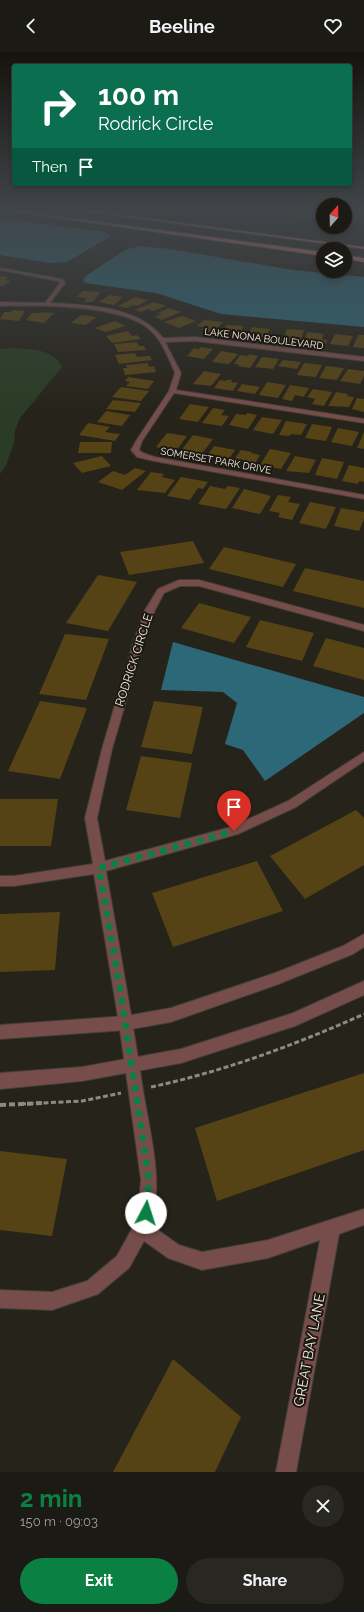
<!DOCTYPE html>
<html lang="en">
<head>
<meta charset="utf-8">
<style>
  :root { --surface:#1c1a14; --page:#292722; --text:#f1f3f6; --muted:#a0a1a0; --line:#3a3834; --accent:#0b8043 }
  body { margin:0; font-family:Raleway,sans-serif; background:var(--page); color:var(--text); height:100vh; display:flex; flex-direction:column; font-size:15px; white-space:nowrap }
  * { box-sizing:border-box; margin:0 }
  p { font-size:13px; color:var(--muted) }
  .icon { flex:none; width:22px; height:22px; fill:none; stroke:currentColor; stroke-width:2; stroke-linecap:round; stroke-linejoin:round }
  .map { position:relative; height:1420px; overflow:hidden }
  .drawer { display:flex; flex-direction:column; background:var(--surface); flex:1 }
  .drawer>* { flex:none }
  .banner { position:absolute; left:12px; top:12px; width:340px; height:122px; border-radius:4px; box-shadow:0 2px 6px #0003,0 0 0 1px var(--line); background:#0b6e4f; color:#fff; overflow:hidden }
  .needle { width:26px; rotate:20deg }
  .tools { position:absolute; left:316px; top:146px; display:grid; gap:8px }
  .tools a { display:grid; place-items:center; width:36px; height:36px; border-radius:50%; background:var(--surface); box-shadow:0 2px 6px #0003,0 0 0 1px var(--line); font-size:20px }
  .pin { position:absolute; display:grid; place-items:center; width:34px; height:34px; color:#fff; margin:-41px -17px; border-radius:50% 50% 50% 0; rotate:-45deg; box-shadow:0 0 4px #0007 }
  .pin .icon { rotate:45deg }
  .me { position:absolute; width:44px; margin:-22px; rotate:5deg; stroke-linejoin:round; filter:drop-shadow(0 0 3px #0008) }
  .turn { display:flex; align-items:center; gap:14px; height:84px; padding:0 20px; font-size:18px }
  .turn .icon { width:52px; height:52px; stroke-width:2.5 }
  .turn b { display:block; font-size:28px; line-height:34px }
  .then { display:flex; align-items:center; height:38px; padding:0 20px; background:#0003; gap:8px; font-size:15px }
  .round { display:grid; place-items:center; flex:none; width:42px; height:42px; border-radius:21px; background:var(--page) }
  .summary { display:flex; align-items:center; justify-content:space-between; height:68px; padding:0 20px }
  h1 { font-size:24px; font-weight:700; line-height:30px; color:var(--accent) }
  .primary-button { display:flex; gap:8px; margin-top:auto; padding:8px 20px }
  .primary-button a { flex:1; height:46px; border-radius:24px; background:var(--accent); color:#fff; font-size:16px; font-weight:700; line-height:46px; text-align:center }
  .primary-button a+a { background:var(--page); color:var(--text) }
  header { display:flex; justify-content:space-between; align-items:center; height:52px; padding:0 20px; background:var(--surface); font-size:18px; font-weight:700 }
  .map>svg:first-child { display:block }
</style>
</head>
<body>
<header><svg class="icon" aria-label="back" viewBox="0 0 24 24"><path d="M15 5l-7 7 7 7"/></svg>Beeline<svg class="icon" aria-label="heart" viewBox="0 0 24 24"><path d="M12 20l-8-8c-3-5 5-10 8-4 3-6 11-1 8 4z"/></svg></header>
<div class="map">
<svg width="364" height="1420" viewBox="0 0 364 1420">
  <rect width="100%" height="100%" fill="#26231a"/>
  <path fill="#2a3c25" d="M 11,296 C 28,297 54,296 62,315 L 20,366 L 15,379 L 14,391 L 6,413 L 0,422 L 0,297 Z"/>
  <path fill="#2c6877" d="M 0,166 L 105,180 L 111,184 L 67,210 L 49,211 L 0,203 Z
    M 140,194 L 170,197 L 293,218 L 364,225 L 364,275 L 221,262 L 156,241 L 85,231 L 83,228 L 87,223 L 127,197 Z
    M 173,590 L 364,645 L 364,661 L 265,729 L 243,698 L 225,692 L 237,651 L 223,640 L 161,638 Z"/>
  <path fill="#554316" d="M 272,159 L 286,159 L 280,164 L 268,162 Z
    M 288,159 L 294,159 L 300,160 L 297,163 L 292,164 L 285,162 Z
    M 303,160 L 310,161 L 316,161 L 309,167 L 297,166 Z
    M 318,162 L 323,162 L 323,168 L 312,167 Z
    M 347,165 L 360,167 L 355,172 L 345,171 Z
    M 2,224 L 10,225 L 5,228 L 11,229 L 3,234 L 0,234 L 0,225 Z
    M 82,239 L 100,240 L 93,250 L 84,250 L 87,246 L 77,245 Z
    M 109,243 L 123,245 L 114,253 L 99,250 Z
    M 135,245 L 148,248 L 138,254 L 133,253 L 127,256 L 118,254 Z
    M 154,250 L 166,254 L 153,259 L 148,257 L 141,260 L 134,258 Z
    M 169,256 L 181,260 L 162,268 L 154,265 L 162,262 L 157,261 Z
    M 12,258 L 25,259 L 19,269 L 0,267 L 4,260 L 11,260 Z
    M 41,260 L 54,261 L 44,271 L 26,268 L 32,261 L 40,261 Z
    M 81,263 L 97,265 L 86,273 L 71,271 Z
    M 182,264 L 196,269 L 179,276 L 164,270 Z
    M 204,268 L 223,270 L 213,281 L 203,280 L 208,276 L 197,274 Z
    M 115,269 L 126,274 L 106,280 L 95,276 Z
    M 227,273 L 244,274 L 239,283 L 222,282 Z
    M 252,275 L 270,277 L 265,286 L 244,284 L 246,280 L 249,281 Z
    M 287,277 L 304,278 L 300,290 L 280,288 L 281,284 L 284,284 Z
    M 128,279 L 132,284 L 137,283 L 141,287 L 112,291 L 106,284 Z
    M 307,280 L 324,282 L 322,287 L 327,288 L 326,292 L 304,290 Z
    M 335,282 L 353,284 L 348,294 L 330,292 Z
    M 358,283 L 364,283 L 364,296 L 353,295 Z
    M 137,290 L 139,294 L 144,294 L 146,298 L 118,300 L 114,292 Z
    M 201,295 L 213,297 L 204,307 L 187,304 L 194,296 L 199,297 Z
    M 221,299 L 238,302 L 229,312 L 212,310 Z
    M 135,301 L 137,305 L 150,304 L 152,308 L 119,312 L 115,303 Z
    M 249,302 L 258,304 L 250,316 L 238,314 L 239,312 L 234,312 L 240,303 L 248,304 Z
    M 262,305 L 279,307 L 273,317 L 255,315 Z
    M 283,308 L 301,310 L 297,317 L 278,314 Z
    M 148,311 L 149,315 L 154,314 L 156,320 L 125,323 L 123,316 L 127,316 L 126,313 Z
    M 304,311 L 322,313 L 316,325 L 297,323 Z
    M 326,314 L 344,316 L 337,328 L 319,326 Z
    M 348,317 L 364,319 L 364,324 L 360,332 L 340,329 Z
    M 204,319 L 221,322 L 211,334 L 193,332 Z
    M 128,325 L 154,329 L 148,337 L 126,334 L 130,330 L 125,329 Z
    M 220,328 L 226,329 L 227,328 L 232,328 L 231,330 L 238,331 L 233,339 L 214,336 Z
    M 267,330 L 286,333 L 278,346 L 259,343 Z
    M 242,332 L 260,335 L 255,342 L 237,339 Z
    M 290,333 L 309,336 L 304,345 L 295,343 L 292,349 L 282,347 Z
    M 121,335 L 149,339 L 141,349 L 112,345 Z
    M 313,337 L 332,340 L 324,354 L 312,352 L 315,347 L 307,345 Z
    M 336,340 L 348,342 L 347,344 L 354,345 L 349,355 L 328,354 Z
    M 357,346 L 364,347 L 364,360 L 352,357 Z
    M 113,348 L 141,351 L 135,360 L 106,357 Z
    M 190,352 L 209,355 L 198,370 L 179,367 Z
    M 213,356 L 225,358 L 221,363 L 229,364 L 222,374 L 202,371 Z
    M 106,359 L 130,363 L 122,374 L 97,370 Z
    M 247,361 L 257,363 L 248,377 L 229,373 L 236,362 L 246,363 Z
    M 262,365 L 282,368 L 273,382 L 253,378 Z
    M 286,369 L 307,372 L 301,383 L 291,382 L 289,384 L 279,383 Z
    M 88,371 L 110,375 L 105,380 L 120,382 L 115,389 L 79,383 Z
    M 312,372 L 332,375 L 326,389 L 305,386 Z
    M 338,376 L 359,380 L 352,394 L 331,390 Z
    M 364,380 L 364,397 L 357,396 Z
    M 167,381 L 187,384 L 176,399 L 156,395 Z
    M 193,383 L 213,387 L 201,403 L 180,400 Z
    M 80,390 L 112,390 L 111,401 L 78,401 Z
    M 214,394 L 235,398 L 228,408 L 207,404 Z
    M 270,397 L 291,401 L 281,417 L 260,413 Z
    M 241,398 L 252,400 L 251,401 L 260,403 L 254,413 L 233,409 Z
    M 102,404 L 111,414 L 82,421 L 73,411 Z
    M 295,404 L 316,408 L 309,421 L 286,419 Z
    M 322,406 L 344,410 L 337,427 L 315,423 Z
    M 349,413 L 364,416 L 364,430 L 359,429 L 358,432 L 342,429 Z
    M 135,416 L 146,419 L 122,438 L 98,430 L 113,419 L 125,423 Z
    M 151,420 L 164,422 L 162,425 L 175,428 L 165,441 L 137,438 Z
    M 181,425 L 208,430 L 203,437 L 198,436 L 190,448 L 167,444 Z
    M 210,434 L 225,437 L 228,434 L 240,436 L 226,457 L 198,452 Z
    M 244,437 L 271,444 L 260,462 L 232,456 Z
    M 278,443 L 291,445 L 288,450 L 300,452 L 292,468 L 278,465 L 280,461 L 269,459 Z
    M 310,450 L 336,455 L 326,477 L 299,471 Z
    M 341,456 L 364,460 L 364,467 L 359,479 L 334,474 Z
    M 193,489 L 204,511 L 129,523 L 120,500 Z
    M 224,495 L 296,512 L 283,535 L 209,517 Z
    M 305,516 L 364,529 L 364,556 L 293,539 Z
    M 98,523 L 137,530 L 108,579 L 66,571 Z
    M 199,551 L 251,565 L 234,591 L 181,576 Z
    M 260,568 L 314,581 L 302,609 L 246,595 Z
    M 65,582 L 109,587 L 86,648 L 39,642 Z
    M 326,586 L 364,596 L 364,628 L 313,614 Z
    M 40,649 L 87,656 L 60,727 L 8,719 Z
    M 154,649 L 203,655 L 192,702 L 141,695 Z
    M 141,704 L 192,711 L 180,766 L 126,758 Z
    M 0,747 L 58,747 L 51,794 L 0,794 Z
    M 356,758 L 364,766 L 364,813 L 305,847 L 270,804 Z
    M 257,809 L 283,859 L 173,895 L 152,841 Z
    M 60,860 L 55,918 L 0,920 L 0,862 Z
    M 364,1021 L 364,1098 L 217,1149 L 195,1076 Z
    M 0,1099 L 67,1107 L 52,1184 L 0,1178 Z
    M 173,1307 L 241,1365 L 215,1420 L 113,1420 Z"/>
  <g fill="none" stroke-linecap="round" stroke-linejoin="round">
    <g stroke="#423f37" stroke-width="2">
      <path id="minor" d="M 345,159 L 364,162 L 364,164 L 345,161 Z
        M 0,216 L 62,227 L 65,231 L 50,251 C 88,253 138,254 163,286 L 195,285 L 364,305 L 364,309 L 195,289 L 165,290 L 181,321 L 176,338 L 364,367 L 364,371 L 174,341 L 142,389 L 139,398 L 143,401 L 155,405 L 364,443 L 364,447 L 154,409 L 137,405 L 131,398 L 136,389 L 169,339 L 175,321 C 168,305 162,288 149,277 C 119,252 38,253 0,254 L 0,250 L 45,251 L 60,231 L 58,229 L 0,218 Z
        M 179,528 L 199,528 L 364,573 L 364,579 L 199,534 L 180,534 L 164,541 L 155,558 L 144,588 L 112,697 L 97,766 L 105,809 L 231,775 L 288,749 L 364,700 L 364,709 L 296,755 L 238,782 L 106,819 C 119,892 132,965 143,1038 C 150,1082 164,1130 151,1173 L 179,1193 L 202,1200 L 268,1188 L 364,1157 L 364,1173 L 339,1182 L 296,1420 L 276,1420 L 320,1188 L 268,1206 L 202,1218 L 168,1206 L 144,1189 L 129,1216 L 98,1242 L 52,1258 L 0,1256 L 0,1238 L 52,1240 L 87,1229 L 117,1204 L 134,1173 L 138,1161 L 141,1128 L 119,971 L 94,822 L 14,834 L 0,834 L 0,824 L 14,824 L 93,812 L 85,766 L 102,697 L 134,588 L 145,558 L 158,537 Z"/>
    </g>
    <g stroke="#423f37" stroke-width="2">
      <path id="tertiary" d="M 364,882 L 364,895 L 353,902 L 276,933 L 171,970 L 126,978 L 0,987 L 0,973 L 126,964 L 171,956 L 275,921 L 343,894 Z
        M 364,929 L 364,943 L 295,974 L 181,1011 L 82,1029 L 0,1037 L 0,1021 L 82,1015 L 181,997 L 293,961 Z"/>
    </g>
    <g stroke="#423f37" stroke-width="2">
      <path id="motorway" d="M 9,159 L 21,159 L 323,200 L 323,204 Z
        M 81,159 L 93,159 L 364,195 L 364,197 Z
        M 345,203 L 364,206 L 364,210 L 345,207 Z"/>
    </g>
    <path stroke="#8d8a83" stroke-width="3" stroke-dasharray="5 2.5" stroke-linecap="butt" d="M 151,1035 C 225,1019 295,993 364,962
      M 21,1052 L 82,1049 L 121,1041"/>
    <path stroke="#8d8a83" stroke-width="4" stroke-dasharray="6 3" stroke-linecap="butt" d="M 0,1053 L 42,1051"/>
    <use href="#minor" fill="#764d4b" fill-rule="evenodd"/>
    <use href="#tertiary" fill="#764d4b" fill-rule="evenodd"/>
    <use href="#motorway" fill="#ea8480" fill-rule="evenodd"/>
  </g>
  <linearGradient id="sky" x2="0" y2="1"><stop stop-color="#15130e"/><stop offset="0.44" stop-color="#414549"/><stop offset="1" stop-color="#414549" stop-opacity="0"/></linearGradient>
  <rect width="364" height="358" fill="url(#sky)"/>
  <g fill="none" stroke-linecap="round" stroke-linejoin="round">
    <path stroke="#0b8043" stroke-width="7" stroke-dasharray="0 12.6" d="M 146,1161 L 149,1128 L 119,931 L 99,816 L 234,779"/>
  </g>
  <g text-anchor="middle" stroke-width="4" stroke-linejoin="round" paint-order="stroke">
    <g font-size="10" fill="#efece6" stroke="#1d1911">
      <text transform="translate(264 286) rotate(7)" y="4">LAKE NONA BOULEVARD</text>
      <text transform="translate(216 408) rotate(10)" y="4">SOMERSET PARK DRIVE</text>
    </g>
    <g font-size="12" fill="#efece6" stroke="#1d1911">
      <text transform="translate(134 608) rotate(-72)" y="4">RODRICK CIRCLE</text>
    </g>
    <g font-size="14" fill="#efece6" stroke="#1d1911">
      <text transform="translate(309 1298) rotate(-79)" y="5">GREAT BAY LANE</text>
    </g>
  </g>
</svg>
<div class="tools">
<a><svg class="needle" viewBox="-14 -14 28 28"><path d="M0-13l5 13h-10z" fill="#e53935"/><path d="M0 13l5-13h-10z" fill="#a0a1a0"/></svg></a>
<a><svg class="icon" aria-label="layers" viewBox="0 0 24 24"><path d="M12 4l9 5-9 5-9-5zM3 14l9 5 9-5"/></svg></a>
</div>
<div class="pin" style="left:234px;top:779px;background:#d93025"><svg class="icon" aria-label="arrive" viewBox="0 0 24 24"><path d="M6 21V4h12l-3 4 3 4H6"/></svg></div>
<svg class="me" style="left:146px;top:1161px" viewBox="-20 -20 40 40"><circle r="19" fill="#fff"/><path d="M0-13L10 11 0 6-10 11z" fill="#0b8043"/></svg>
<div class="banner">
<div class="turn"><svg class="icon" aria-label="right" viewBox="0 0 24 24"><path d="M7 20v-9h11M14 6l5 5-5 5"/></svg><div><b>100 m</b>Rodrick Circle</div></div>
<div class="then">Then<svg class="icon" aria-label="arrive" viewBox="0 0 24 24"><path d="M6 21V4h12l-3 4 3 4H6"/></svg></div>
</div>
</div>
<section class="drawer">
<div class="summary"><div><h1>2 min</h1><p>150 m · 09:03</p></div><a class="round"><svg class="icon" aria-label="close" viewBox="0 0 24 24"><path d="M6 6l12 12M18 6L6 18"/></svg></a></div>
<div class="primary-button"><a>Exit</a><a>Share</a></div>
</section>
</body>
</html>
